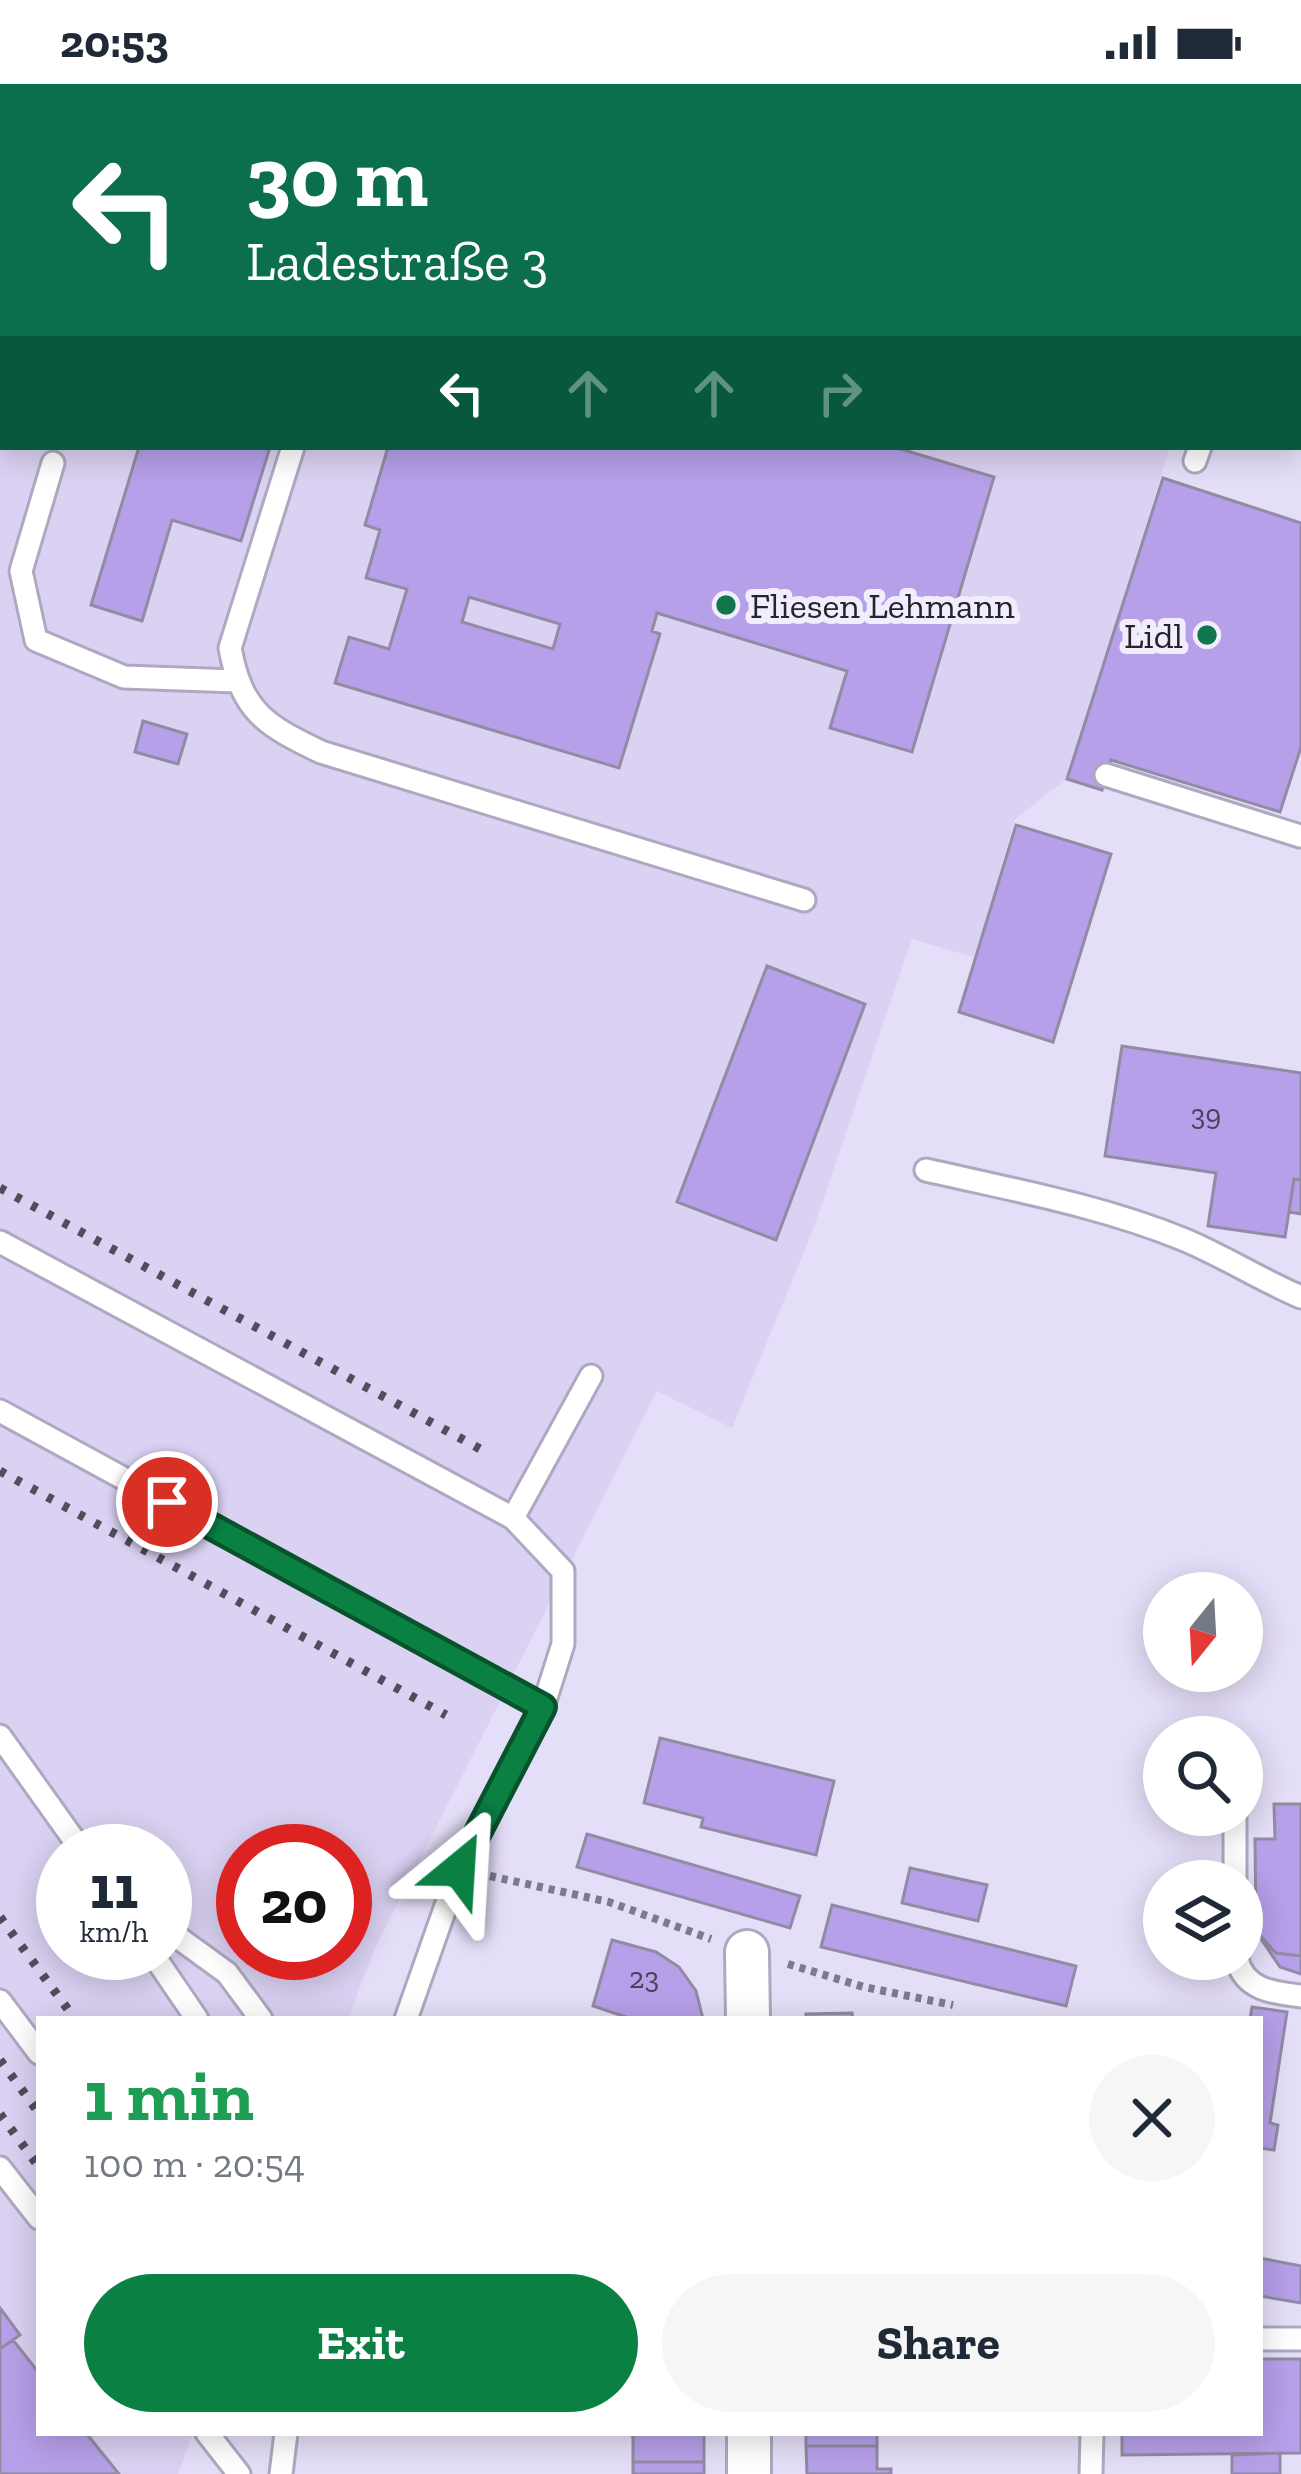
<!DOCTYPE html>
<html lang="en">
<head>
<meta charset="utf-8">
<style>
  :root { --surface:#fff; --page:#f6f6f7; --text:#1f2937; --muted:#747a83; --accent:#0b8043 }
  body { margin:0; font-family:"Zilla Slab",serif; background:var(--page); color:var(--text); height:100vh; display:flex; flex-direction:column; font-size:45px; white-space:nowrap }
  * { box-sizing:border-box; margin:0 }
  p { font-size:39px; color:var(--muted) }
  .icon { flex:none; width:66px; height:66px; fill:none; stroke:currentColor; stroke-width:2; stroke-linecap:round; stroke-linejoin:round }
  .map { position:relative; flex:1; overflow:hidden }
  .sheet { position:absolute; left:36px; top:1932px; width:1227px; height:420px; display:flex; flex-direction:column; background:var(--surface); border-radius:0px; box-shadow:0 6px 30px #0003 }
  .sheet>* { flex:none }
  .guide { position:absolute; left:0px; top:0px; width:1302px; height:366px; box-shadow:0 6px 30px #0003; background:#0b6e4f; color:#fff; overflow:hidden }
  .needle { width:78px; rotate:198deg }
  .controls { position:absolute; left:1143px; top:1488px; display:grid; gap:24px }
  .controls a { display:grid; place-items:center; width:120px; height:120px; border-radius:50%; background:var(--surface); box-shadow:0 6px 30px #0003; font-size:60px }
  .speed { position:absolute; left:36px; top:1740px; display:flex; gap:24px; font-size:60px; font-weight:700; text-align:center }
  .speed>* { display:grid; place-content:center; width:156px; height:156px; border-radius:50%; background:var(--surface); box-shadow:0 6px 30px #0003; line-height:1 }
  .speed small { font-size:30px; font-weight:400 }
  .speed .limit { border:18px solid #d22; background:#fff; color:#111 }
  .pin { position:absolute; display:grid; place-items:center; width:102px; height:102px; color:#fff; margin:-51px; border:6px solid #fff; border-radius:50%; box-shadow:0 3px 12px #0007 }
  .me { position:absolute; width:132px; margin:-66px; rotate:27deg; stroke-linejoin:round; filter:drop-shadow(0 0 9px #0008) }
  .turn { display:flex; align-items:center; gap:42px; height:252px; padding:0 48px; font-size:54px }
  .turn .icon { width:156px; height:156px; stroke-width:2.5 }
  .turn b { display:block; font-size:84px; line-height:102px }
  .lanes { display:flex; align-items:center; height:114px; padding:0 48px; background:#0003; justify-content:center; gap:60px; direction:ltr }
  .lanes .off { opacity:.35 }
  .round { display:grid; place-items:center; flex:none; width:126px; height:126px; border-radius:63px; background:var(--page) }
  .overview { display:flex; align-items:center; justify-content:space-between; height:204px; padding:0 48px }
  h1 { font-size:72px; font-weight:800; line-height:90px; color:#1e9e55 }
  .cta { display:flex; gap:24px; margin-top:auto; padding:24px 48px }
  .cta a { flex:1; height:138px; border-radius:72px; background:var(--accent); color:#fff; font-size:48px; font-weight:800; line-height:138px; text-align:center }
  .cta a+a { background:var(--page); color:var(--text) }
  .status { display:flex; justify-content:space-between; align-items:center; height:84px; padding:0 60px; background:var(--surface); direction:ltr }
  .status svg { height:33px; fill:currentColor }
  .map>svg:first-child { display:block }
</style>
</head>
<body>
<div class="status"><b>20:53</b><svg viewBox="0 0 49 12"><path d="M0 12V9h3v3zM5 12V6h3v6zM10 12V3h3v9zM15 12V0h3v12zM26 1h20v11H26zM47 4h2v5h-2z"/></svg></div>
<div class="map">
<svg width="1301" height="2390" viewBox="0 0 1301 2390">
  <rect width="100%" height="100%" fill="#e5def8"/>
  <path fill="#dbd2f3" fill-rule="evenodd" d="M 587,0 L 857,0 L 598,3 Z
    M 0,18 L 3,363 L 1170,363 L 1067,695 L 1015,735 L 976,874 L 912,855 L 814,1143 L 732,1344 L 657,1307 L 374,1866 L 348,1935 L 39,1935 L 39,2349 L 193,2349 L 178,2390 L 0,2390 ZM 63,1767 L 165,1767 L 165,1869 L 63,1869 ZM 243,1767 L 345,1767 L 345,1869 L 243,1869 Z"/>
  <path fill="#b6a0e9" stroke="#918ba3" stroke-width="3" fill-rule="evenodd" d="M 139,363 L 270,363 L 241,457 L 172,436 L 142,537 L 91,521 Z
    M 388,363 L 894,363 L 994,393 L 912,668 L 830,644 L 847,587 L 657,529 L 652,547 L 660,550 L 619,684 L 335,599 L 349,553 L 389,565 L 407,505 L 366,494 L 380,446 L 365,441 ZM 469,513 L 560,540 L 553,565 L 462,538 Z
    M 1163,394 L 1301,439 L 1301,663 L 1280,728 L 1111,676 L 1102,706 L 1067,695 Z
    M 143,637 L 187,650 L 178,680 L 135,668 Z
    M 1016,741 L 1111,770 L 1053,958 L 959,928 Z
    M 767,882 L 865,920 L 776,1156 L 677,1118 Z
    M 1122,962 L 1301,989 L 1301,1096 L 1294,1095 L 1285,1153 L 1208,1142 L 1216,1089 L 1105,1072 Z
    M 1294,1095 L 1301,1096 L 1301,1130 L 1289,1128 Z
    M 660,1654 L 834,1697 L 816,1771 L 701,1743 L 703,1734 L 644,1719 Z
    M 1274,1720 L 1301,1720 L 1301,1872 L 1276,1869 L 1256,1847 L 1255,1755 L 1275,1755 Z
    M 587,1750 L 800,1812 L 790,1844 L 577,1783 Z
    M 910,1784 L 987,1801 L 978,1837 L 902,1819 Z
    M 832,1821 L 1076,1882 L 1066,1922 L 821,1863 Z
    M 1261,1855 L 1276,1869 L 1301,1872 L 1301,1890 L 1280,1883 Z
    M 612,1856 L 656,1868 L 679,1883 L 696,1907 L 703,1935 L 632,1935 L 593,1922 Z
    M 1252,1923 L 1287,1928 L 1270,2039 L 1278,2041 L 1274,2066 L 1260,2064 L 1260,1935 L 1250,1935 Z
    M 852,1929 L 853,1935 L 806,1935 L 806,1930 Z
    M 1260,2174 L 1301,2182 L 1301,2219 L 1260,2212 Z
    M 0,2224 L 20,2251 L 0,2265 Z
    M 13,2256 L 39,2289 L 39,2349 L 86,2349 L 119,2390 L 0,2390 L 0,2265 Z
    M 1260,2275 L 1301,2275 L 1301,2369 L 1122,2371 L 1122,2349 L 1260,2349 Z
    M 627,2349 L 704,2349 L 704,2378 L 633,2378 L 633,2352 Z
    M 806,2349 L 877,2349 L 877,2362 L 806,2362 Z
    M 806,2362 L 877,2362 L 877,2385 L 891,2385 L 891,2390 L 807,2390 Z
    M 1280,2369 L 1280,2390 L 1232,2390 L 1232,2371 Z
    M 633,2378 L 704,2378 L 704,2390 L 633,2390 Z"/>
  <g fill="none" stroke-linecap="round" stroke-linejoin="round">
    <g stroke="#aea8c0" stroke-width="27">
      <path id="service" d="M 293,363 L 230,564 C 242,628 265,641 321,668 L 804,816
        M 1195,377 L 1200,363
        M 53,379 L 21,487 L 36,556 L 124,593 L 236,597
        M 1106,691 L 1300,752
        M 926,1086 C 1014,1106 1102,1122 1185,1156 C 1225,1173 1261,1196 1301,1213
        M 0,1158 L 513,1434 L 563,1487 L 563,1560 L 543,1623 L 459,1785 L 406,1935
        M 0,1327 L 543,1623
        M 513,1434 L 591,1292
        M 0,1652 L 82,1767
        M 1235,1797 L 1235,1731
        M 165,1844 L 227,1889 L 261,1935
        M 152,1869 L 197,1935
        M 1237,1875 C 1244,1906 1274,1909 1301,1912
        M 0,1917 L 39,1969
        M 0,2084 L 39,2134
        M 1260,2255 L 1301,2255
        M 207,2349 L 239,2390
        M 281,2390 L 286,2349
        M 1091,2390 L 1092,2349"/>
    </g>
    <g stroke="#aea8c0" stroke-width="48">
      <path id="minor" d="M 747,1868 L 748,1935
        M 749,2349 L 749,2390"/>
    </g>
    <g stroke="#aea8c0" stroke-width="72">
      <path id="primary" d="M 271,0 L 285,3
        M 1299,272 L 1301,273"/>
    </g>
    <path stroke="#7e7a8b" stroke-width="8" stroke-dasharray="6 6" stroke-linecap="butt" d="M 490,1792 L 609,1818 L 711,1855
      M 788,1880 L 864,1903 L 953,1921"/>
    <use href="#service" stroke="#fff" stroke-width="21"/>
    <use href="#minor" stroke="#fff" stroke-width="42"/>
    <use href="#primary" stroke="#fff" stroke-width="66"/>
    <path stroke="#514d5a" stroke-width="9" stroke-dasharray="6 12" stroke-linecap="butt" d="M 0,1104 L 482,1366
      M 0,1387 L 446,1631
      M 0,1833 L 75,1935
      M 0,1976 L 39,2029
      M 0,2030 L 39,2083"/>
  </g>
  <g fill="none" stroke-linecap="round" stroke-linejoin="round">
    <g stroke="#07532c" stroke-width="30">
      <path id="route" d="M 167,1418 L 543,1623 L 459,1785"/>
    </g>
    <use href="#route" stroke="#0b8043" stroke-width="21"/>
  </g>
  <g fill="#11764e" stroke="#f1edfd" stroke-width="4.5">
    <circle cx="726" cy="521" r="12"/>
    <circle cx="1207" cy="551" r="12"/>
  </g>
  <g text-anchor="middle" stroke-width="12" stroke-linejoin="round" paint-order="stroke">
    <g font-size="30" fill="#49425b">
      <text x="1206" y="1041">39</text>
      <text x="644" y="1904">23</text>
    </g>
    <g font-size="36" fill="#25232c" stroke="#f1edfd" text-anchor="start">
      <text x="750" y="534">Fliesen Lehmann</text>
      <text x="1183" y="564" text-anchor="end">Lidl</text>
    </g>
  </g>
</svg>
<div class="controls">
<a><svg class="needle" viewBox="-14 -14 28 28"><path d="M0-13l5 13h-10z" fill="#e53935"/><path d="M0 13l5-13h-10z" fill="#747a83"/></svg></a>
<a><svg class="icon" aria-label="search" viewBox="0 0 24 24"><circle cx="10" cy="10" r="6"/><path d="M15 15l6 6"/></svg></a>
<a><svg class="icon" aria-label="layers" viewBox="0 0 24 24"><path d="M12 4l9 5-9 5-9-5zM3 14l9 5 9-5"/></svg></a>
</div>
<div class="speed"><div>11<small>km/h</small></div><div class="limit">20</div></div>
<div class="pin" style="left:167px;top:1418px;background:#d93025"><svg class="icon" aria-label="arrive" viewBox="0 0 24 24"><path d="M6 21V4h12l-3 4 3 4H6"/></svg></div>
<svg class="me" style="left:459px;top:1785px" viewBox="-20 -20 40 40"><path d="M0-17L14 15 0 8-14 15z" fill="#0b8043" stroke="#fff" stroke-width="4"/></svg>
<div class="guide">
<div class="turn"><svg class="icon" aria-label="left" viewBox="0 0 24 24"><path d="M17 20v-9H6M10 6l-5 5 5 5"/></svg><div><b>30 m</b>Ladestraße 3</div></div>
<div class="lanes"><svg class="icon" aria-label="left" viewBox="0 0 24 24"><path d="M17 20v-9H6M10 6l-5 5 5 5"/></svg><svg class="icon off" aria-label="ahead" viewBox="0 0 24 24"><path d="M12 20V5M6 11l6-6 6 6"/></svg><svg class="icon off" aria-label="ahead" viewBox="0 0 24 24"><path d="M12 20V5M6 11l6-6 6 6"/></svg><svg class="icon off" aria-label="right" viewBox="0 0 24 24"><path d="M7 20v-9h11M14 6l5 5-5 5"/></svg></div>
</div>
<section class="sheet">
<div class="overview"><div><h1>1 min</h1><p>100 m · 20:54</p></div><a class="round"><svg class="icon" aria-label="close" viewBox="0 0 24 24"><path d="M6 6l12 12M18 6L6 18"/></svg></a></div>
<div class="cta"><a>Exit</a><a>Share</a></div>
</section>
</div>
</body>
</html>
